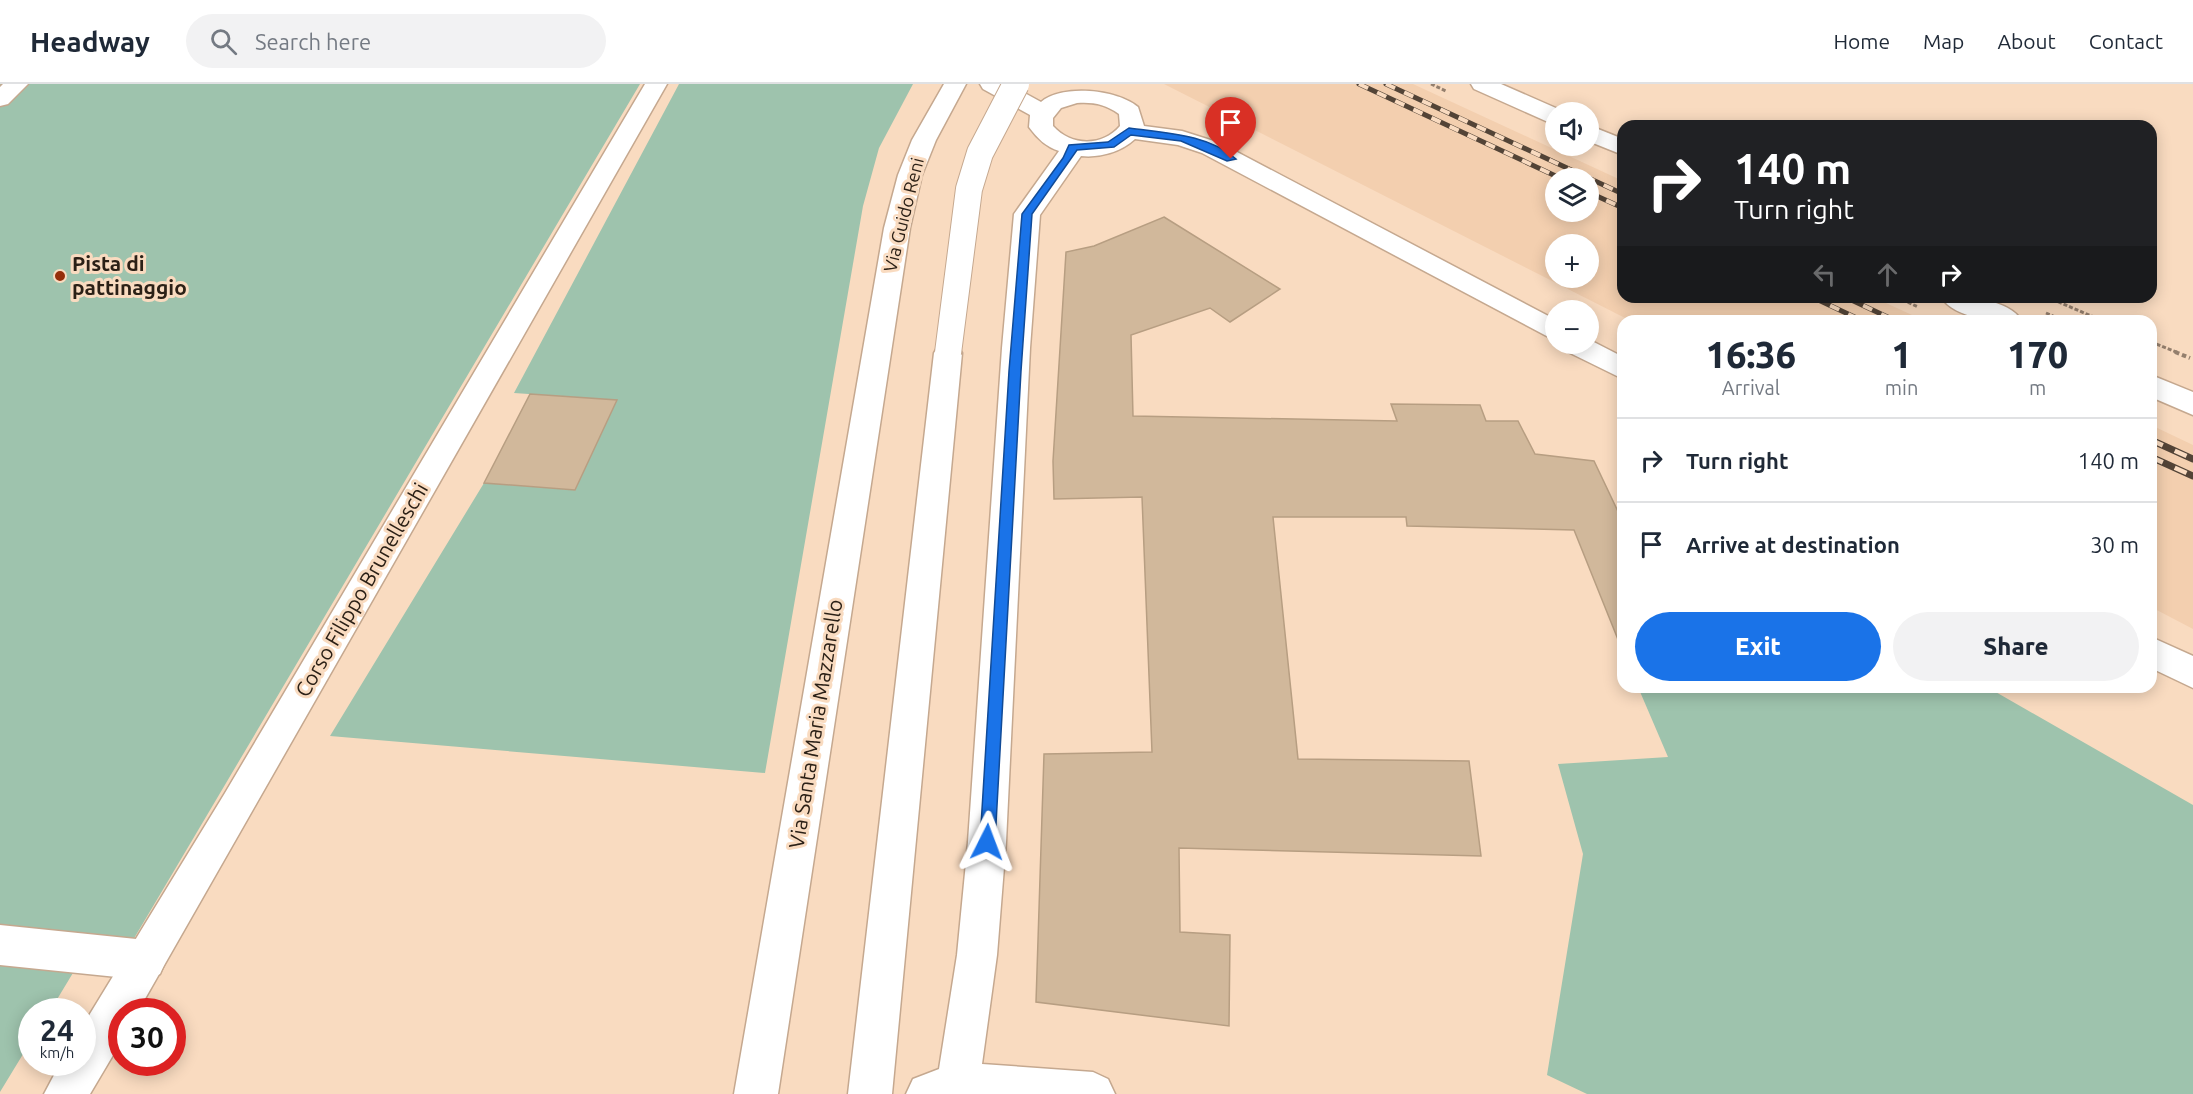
<!DOCTYPE html>
<html lang="en">
<head>
<meta charset="utf-8">
<style>
  :root { --surface:#fff; --page:#f2f2f3; --text:#1f2937; --muted:#747a83; --line:#e0e1e3; --accent:#1a73e8 }
  body { margin:0; font-family:Ubuntu,sans-serif; background:var(--page); color:var(--text); height:100vh; display:flex; flex-direction:column; font-size:22px; white-space:nowrap }
  * { box-sizing:border-box; margin:0 }
  p { font-size:20px; color:var(--muted) }
  .icon { flex:none; width:33px; height:33px; fill:none; stroke:currentColor; stroke-width:2; stroke-linecap:round; stroke-linejoin:round }
  .map { position:relative; flex:1; overflow:hidden }
  .drawer { position:absolute; left:1617px; top:231px; width:540px; height:378px; display:flex; flex-direction:column; background:var(--surface); border-radius:18px; box-shadow:0 3px 15px #0003 }
  .drawer>* { flex:none }
  .hud { position:absolute; left:1617px; top:36px; width:540px; height:183px; border-radius:18px; box-shadow:0 3px 15px #0003; background:#202124; color:#fff; overflow:hidden }
  .tools { position:absolute; left:1545px; top:18px; display:grid; gap:12px }
  .tools a { display:grid; place-items:center; width:54px; height:54px; border-radius:50%; background:var(--surface); box-shadow:0 3px 15px #0003; font-size:30px }
  .speed { position:absolute; left:18px; top:914px; display:flex; gap:12px; font-size:30px; font-weight:700; text-align:center }
  .speed>* { display:grid; place-content:center; width:78px; height:78px; border-radius:50%; background:var(--surface); box-shadow:0 3px 15px #0003; line-height:1 }
  .speed small { font-size:15px; font-weight:400 }
  .speed .limit { border:9px solid #d22; background:#fff; color:#111 }
  .pin { position:absolute; display:grid; place-items:center; width:51px; height:51px; color:#fff; margin:-62px -26px; border-radius:50% 50% 50% 0; rotate:-45deg; box-shadow:0 0 6px #0007 }
  .pin .icon { rotate:45deg }
  .me { position:absolute; width:66px; margin:-33px; rotate:3deg; stroke-linejoin:round; filter:drop-shadow(0 0 4px #0008) }
  .turn { display:flex; align-items:center; gap:21px; height:126px; padding:0 18px; font-size:27px }
  .turn .icon { width:78px; height:78px; stroke-width:2.5 }
  .turn b { display:block; font-size:42px; line-height:51px }
  .lanes { display:flex; align-items:center; height:57px; padding:0 18px; background:#0003; justify-content:center; gap:30px; direction:ltr }
  .lanes .off { opacity:.35 }
  .eta { display:flex; justify-content:space-evenly; align-items:center; height:102px; text-align:center }
  .eta b { font-size:36px; font-weight:800; line-height:42px }
  .button { display:flex; gap:12px; margin-top:auto; padding:12px 18px }
  .button a { flex:1; height:69px; border-radius:36px; background:var(--accent); color:#fff; font-size:24px; font-weight:800; line-height:69px; text-align:center }
  .button a+a { background:var(--page); color:var(--text) }
  ul { padding:0; list-style:none }
  li { display:flex; align-items:center; gap:18px; height:84px; padding:0 18px; border-top:2px solid var(--line) }
  li div { flex:1 }
  li b { display:block; font-size:22px }
  li em { font-style:normal }
  header { display:flex; align-items:center; gap:36px; box-sizing:border-box; height:84px; padding:0 30px; background:var(--surface); border-bottom:2px solid var(--line) }
  header strong { font-size:28px }
  nav { display:flex; gap:33px; margin-inline-start:auto; font-size:21px }
  .search { width:420px; height:54px; background:var(--page); display:flex; align-items:center; gap:15px; box-sizing:border-box; padding:0 21px; border-radius:33px; color:var(--muted); font-size:22px }
  .map>svg:first-child { display:block }
</style>
</head>
<body>
<header>
<strong>Headway</strong>
<div class="search"><svg class="icon" aria-label="search" viewBox="0 0 24 24"><circle cx="10" cy="10" r="6"/><path d="M15 15l6 6"/></svg>Search here</div>
<nav><a>Home</a><a>Map</a><a>About</a><a>Contact</a></nav>
</header>
<div class="map">
<svg width="2193" height="1010" viewBox="0 0 2193 1010">
  <rect width="100%" height="100%" fill="#f9dbc0"/>
  <path fill="#f3cfaf" fill-rule="evenodd" d="M 1164,0 L 1413,0 L 1623,97 L 1623,213 L 1873,213 L 1925,237 L 1631,237 ZM 1556,94 L 1588,94 L 1588,128 L 1556,128 ZM 1556,160 L 1588,160 L 1588,194 L 1556,194 Z
    M 2151,341 L 2193,361 L 2193,545 L 2151,523 Z"/>
  <path fill="#9ec3ad" d="M 0,0 L 640,0 L 123,873 L 85,869 L 50,927 L 32,927 L 31,957 L 0,1008 Z
    M 679,0 L 913,0 L 879,64 L 863,122 L 765,689 L 330,652 L 484,399 L 575,406 L 616,316 L 514,309 Z
    M 1638,603 L 1987,603 L 2193,721 L 2193,1010 L 1587,1010 L 1547,991 L 1583,770 L 1558,680 L 1668,673 Z"/>
  <path fill="#d1b89b" stroke="#b79e82" stroke-width="1.5" d="M 1164,133 L 1280,205 L 1230,238 L 1210,224 L 1131,251 L 1133,332 L 1397,337 L 1391,320 L 1480,321 L 1486,337 L 1518,337 L 1535,370 L 1594,377 L 1623,438 L 1623,562 L 1621,563 L 1574,446 L 1407,442 L 1406,433 L 1273,433 L 1298,675 L 1469,677 L 1481,772 L 1179,764 L 1180,848 L 1230,851 L 1229,942 L 1036,918 L 1044,670 L 1152,668 L 1142,413 L 1054,415 L 1053,377 L 1066,168 L 1094,162 Z
    M 530,310 L 617,316 L 575,406 L 484,399 Z"/>
  <g fill="none" stroke-linecap="round" stroke-linejoin="round">
    <g stroke="#c5a88f" stroke-width="3">
      <path id="street" d="M 3,0 L 28,0 L 8,20 L 0,22 L 0,3 Z
        M 980,0 L 1008,0 L 1041,18 C 1061,0 1117,5 1138,23 L 1144,42 L 1182,47 L 1220,59 L 1556,236 L 1556,257 L 1202,69 L 1178,61 L 1135,55 C 1121,68 1100,74 1081,72 L 1040,131 L 1030,264 L 1006,758 L 997,871 L 982,980 L 1093,988 L 1108,995 L 1115,1010 L 906,1010 L 913,995 L 939,985 L 957,871 L 968,758 L 1002,264 L 1014,130 L 1059,67 C 1046,63 1037,54 1029,43 L 1030,31 L 983,5 ZM 1077,19 C 1093,18 1105,20 1119,30 L 1120,42 C 1102,63 1071,62 1053,42 L 1053,34 L 1061,24 Z
        M 1588,255 L 1623,273 L 1623,295 L 1566,267 L 1562,260 L 1588,260 Z
        M 2151,553 L 2193,572 L 2193,604 L 2151,584 Z
        M 0,841 L 146,856 L 160,862 L 166,876 L 160,890 L 146,896 L 0,881 Z"/>
    </g>
    <g stroke="#c5a88f" stroke-width="3">
      <path id="secondary" d="M 645,0 L 667,0 L 138,927 L 122,927 L 122,956 L 90,1010 L 44,1010 L 61,978 L 82,978 L 82,943 L 225,709 Z
        M 944,0 L 966,0 L 936,56 L 922,91 L 910,144 L 778,1010 L 734,1010 L 884,144 L 898,91 L 912,56 Z
        M 1471,0 L 1501,0 L 1565,28 L 1556,28 L 1556,40 L 1548,38 L 1474,5 Z
        M 1588,41 L 1623,55 L 1623,71 L 1588,57 Z
        M 1941,213 C 1966,213 2008,214 2022,237 C 1997,237 1956,236 1941,213 Z
        M 948,259 L 958,262 L 962,269 L 892,1010 L 848,1010 L 934,269 L 938,262 Z
        M 2151,291 L 2193,308 L 2193,331 L 2151,313 Z"/>
    </g>
    <path stroke="#947f6d" stroke-width="3" stroke-dasharray="4 2" stroke-linecap="butt" d="M 1431,0 L 1446,7
      M 1897,213 L 1918,223
      M 2047,213 L 2103,237
      M 2046,229 L 2064,237
      M 2151,258 L 2179,269"/>
    <path stroke="#947f6d" stroke-width="4" stroke-dasharray="4.5 3" stroke-linecap="butt" d="M 2175,268 L 2190,274"/>
    <use href="#street" fill="#fff" fill-rule="evenodd"/>
    <use href="#secondary" fill="#fff" fill-rule="evenodd"/>
    <g stroke="#534437" stroke-width="5">
      <path id="rail-far1" d="M 1359,0 L 1560,94
        M 1386,0 L 1623,110
        M 1588,108 L 1623,124
        M 1812,213 L 1863,237
        M 1845,213 L 1896,237"/>
    </g>
    <g stroke="#534437" stroke-width="7">
      <path id="rail" d="M 2151,356 L 2193,375
        M 2151,373 L 2193,392"/>
    </g>
    <use href="#rail-far1" stroke="#f9dbc0" stroke-width="4" stroke-dasharray="10" stroke-linecap="butt"/>
    <use href="#rail" stroke="#f9dbc0" stroke-width="4.5" stroke-dasharray="13" stroke-linecap="butt"/>
    <g stroke="#c5a88f" stroke-width="28" stroke-linecap="butt">
      <path id="secondary-bridge" d="M 948,269 L 969,105 L 980,69 L 1016,0"/>
    </g>
    <use href="#secondary-bridge" stroke="#fff" stroke-width="26"/>
  </g>
  <path fill="#1a73e8" stroke="#114b97" stroke-width="1.5" d="M 1129,44 C 1164,49 1209,50 1236,75 L 1227,77 L 1181,57 L 1131,51 L 1114,63 L 1077,66 L 1032,130 L 1021,287 L 995,758 L 993,763 L 987,765 L 982,763 L 980,758 L 1009,287 L 1022,130 L 1063,74 L 1069,61 L 1108,58 Z"/>
  <circle fill="#952e0a" stroke="#f9dbc0" stroke-width="2" cx="60" cy="192" r="6"/>
  <g text-anchor="middle" stroke-width="6" stroke-linejoin="round" paint-order="stroke">
    <g font-size="18" fill="#2b2016" stroke="#f9dbc0">
      <text transform="translate(904 131) rotate(-76)" y="6">Via Guido Reni</text>
    </g>
    <g font-size="21" font-weight="bold" fill="#2b2016" stroke="#f9dbc0" text-anchor="start">
      <text x="72" y="187">Pista di<tspan x="72" dy="24">pattinaggio</tspan></text>
    </g>
    <g font-size="21" fill="#2b2016" stroke="#f9dbc0">
      <text transform="translate(362 506) rotate(-60)" y="7">Corso Filippo Brunelleschi</text>
      <text transform="translate(816 640) rotate(-81)" y="7">Via Santa Maria Mazzarello</text>
    </g>
  </g>
</svg>
<div class="tools">
<a><svg class="icon" aria-label="sound" viewBox="0 0 24 24"><path d="M4 9h4l5-4v14l-5-4H4zM17 9q2 3 0 6"/></svg></a>
<a><svg class="icon" aria-label="layers" viewBox="0 0 24 24"><path d="M12 4l9 5-9 5-9-5zM3 14l9 5 9-5"/></svg></a>
<a>+</a>
<a>−</a>
</div>
<div class="speed"><div>24<small>km/h</small></div><div class="limit">30</div></div>
<div class="pin" style="left:1231px;top:75px;background:#d93025"><svg class="icon" aria-label="arrive" viewBox="0 0 24 24"><path d="M6 21V4h12l-3 4 3 4H6"/></svg></div>
<svg class="me" style="left:987px;top:758px" viewBox="-20 -20 40 40"><path d="M0-17L14 15 0 8-14 15z" fill="#1a73e8" stroke="#fff" stroke-width="4"/></svg>
<div class="hud">
<div class="turn"><svg class="icon" aria-label="right" viewBox="0 0 24 24"><path d="M7 20v-9h11M14 6l5 5-5 5"/></svg><div><b>140 m</b>Turn right</div></div>
<div class="lanes"><svg class="icon off" aria-label="left" viewBox="0 0 24 24"><path d="M17 20v-9H6M10 6l-5 5 5 5"/></svg><svg class="icon off" aria-label="ahead" viewBox="0 0 24 24"><path d="M12 20V5M6 11l6-6 6 6"/></svg><svg class="icon" aria-label="right" viewBox="0 0 24 24"><path d="M7 20v-9h11M14 6l5 5-5 5"/></svg></div>
</div>
<section class="drawer">
<div class="eta">
<div><b>16:36</b><p>Arrival</p></div>
<div><b>1</b><p>min</p></div>
<div><b>170</b><p>m</p></div>
</div>
<ul>
<li><svg class="icon" aria-label="right" viewBox="0 0 24 24"><path d="M7 20v-9h11M14 6l5 5-5 5"/></svg><div><b>Turn right</b></div><em>140 m</em></li>
<li><svg class="icon" aria-label="arrive" viewBox="0 0 24 24"><path d="M6 21V4h12l-3 4 3 4H6"/></svg><div><b>Arrive at destination</b></div><em>30 m</em></li>
</ul>
<div class="button"><a>Exit</a><a>Share</a></div>
</section>
</div>
</body>
</html>
